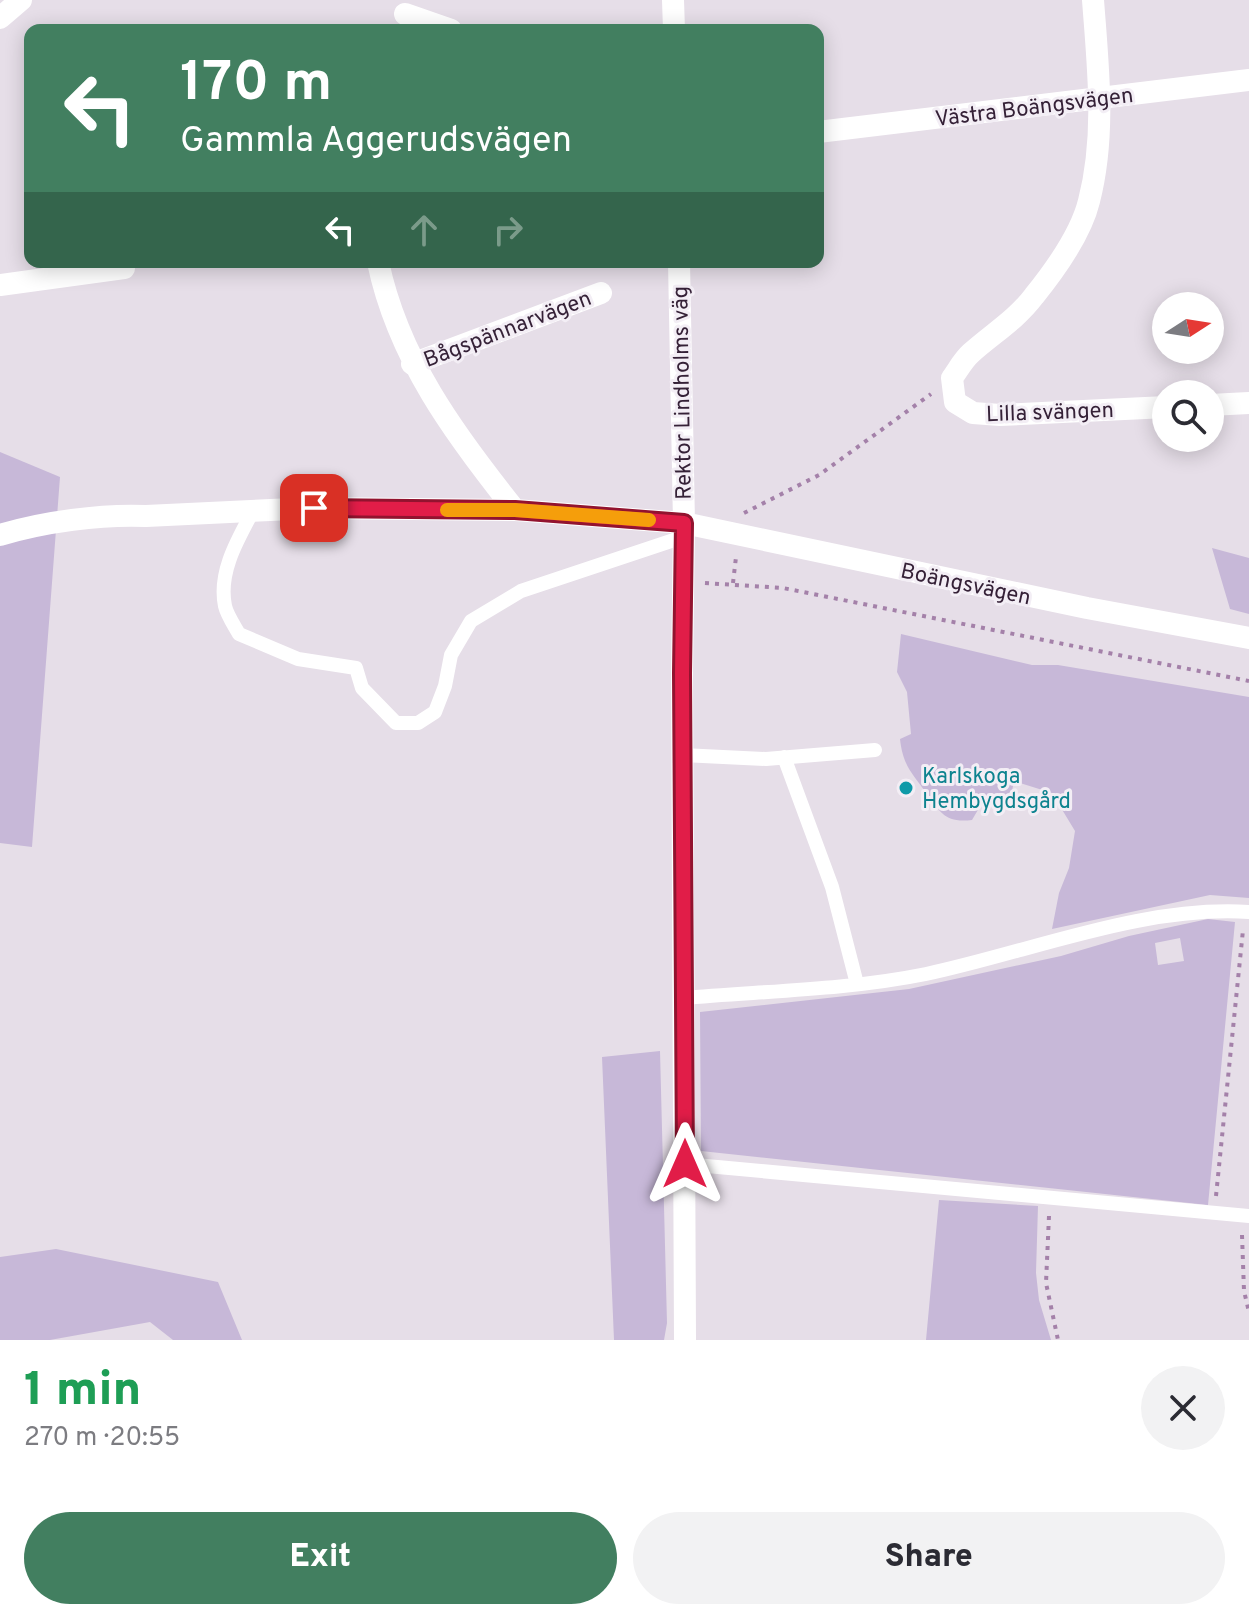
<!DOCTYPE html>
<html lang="en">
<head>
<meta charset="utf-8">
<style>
  :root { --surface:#fff; --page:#f2f2f3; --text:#2b2b33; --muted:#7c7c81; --accent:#427f60 }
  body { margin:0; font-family:Overpass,sans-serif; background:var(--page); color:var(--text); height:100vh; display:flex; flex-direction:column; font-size:30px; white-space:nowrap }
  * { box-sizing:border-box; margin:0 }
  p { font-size:26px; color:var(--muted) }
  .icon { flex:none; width:44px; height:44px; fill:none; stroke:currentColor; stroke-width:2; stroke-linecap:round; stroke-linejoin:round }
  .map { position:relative; height:1340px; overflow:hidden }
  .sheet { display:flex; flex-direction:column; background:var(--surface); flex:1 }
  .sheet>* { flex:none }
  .guide { position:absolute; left:24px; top:24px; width:800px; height:244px; border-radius:16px; box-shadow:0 4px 20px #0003; background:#427f60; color:#fff; overflow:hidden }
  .needle { width:52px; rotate:78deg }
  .fabs { position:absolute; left:1152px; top:292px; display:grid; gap:16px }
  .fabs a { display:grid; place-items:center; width:72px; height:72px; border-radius:50%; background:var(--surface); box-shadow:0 4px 20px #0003; font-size:40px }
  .pin { position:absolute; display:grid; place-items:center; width:68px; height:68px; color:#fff; margin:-34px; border-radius:16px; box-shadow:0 4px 12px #0006 }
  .me { position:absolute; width:88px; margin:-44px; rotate:0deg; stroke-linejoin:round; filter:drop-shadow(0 0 6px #0008) }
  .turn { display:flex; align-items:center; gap:28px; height:168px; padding:0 24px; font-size:36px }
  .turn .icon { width:104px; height:104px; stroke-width:2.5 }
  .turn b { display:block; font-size:56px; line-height:68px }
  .lanes { display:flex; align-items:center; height:76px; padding:0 24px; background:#0003; justify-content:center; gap:40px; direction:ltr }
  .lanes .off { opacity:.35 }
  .round { display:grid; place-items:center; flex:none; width:84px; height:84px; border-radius:42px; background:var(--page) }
  .summary { display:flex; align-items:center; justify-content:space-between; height:136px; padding:0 24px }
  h1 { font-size:48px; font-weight:800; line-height:60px; color:#1e9e55 }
  .action { display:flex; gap:16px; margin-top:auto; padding:16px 24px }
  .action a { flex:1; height:92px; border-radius:48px; background:var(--accent); color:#fff; font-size:32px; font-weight:800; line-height:92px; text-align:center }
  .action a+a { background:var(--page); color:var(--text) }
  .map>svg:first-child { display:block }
</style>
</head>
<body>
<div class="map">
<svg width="1249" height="1340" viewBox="0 0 1249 1340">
  <rect width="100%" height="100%" fill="#e6dee8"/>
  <path fill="#c7b8d8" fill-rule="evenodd" d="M 0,452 L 60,477 L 32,847 L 0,843 Z
    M 1212,548 L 1249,558 L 1249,614 L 1230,609 Z
    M 901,634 L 1032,665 L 1058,665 L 1249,697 L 1249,898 L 1210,895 L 1052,929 L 1059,893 L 1069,868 L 1075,831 L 1052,793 L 1014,781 L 1012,791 L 998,800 L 982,803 L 972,820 C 945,823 941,813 927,794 C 912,773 903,766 900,739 L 911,734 L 907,692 L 897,672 Z
    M 1208,919 L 1235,922 L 1208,1205 L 701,1151 L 700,1012 L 909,989 L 1061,956 L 1129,936 ZM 1180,938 L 1184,961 L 1158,965 L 1155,943 Z
    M 660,1051 L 667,1323 L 664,1340 L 614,1340 L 602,1057 Z
    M 939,1200 L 1038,1206 L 1036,1273 L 1039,1300 L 1051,1340 L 926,1340 Z
    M 56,1249 L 218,1282 L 242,1340 L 173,1340 L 150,1322 L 50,1340 L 0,1340 L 0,1257 Z"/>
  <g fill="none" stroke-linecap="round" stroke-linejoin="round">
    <path stroke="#a481a9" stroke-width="4" stroke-dasharray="4 6" stroke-linecap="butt" d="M 146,266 L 184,262
      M 744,513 L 819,475 L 931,394
      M 705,583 L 783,588 L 1249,681
      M 733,583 L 736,557
      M 1216,1196 L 1243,930
      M 1049,1216 L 1046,1283 L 1058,1340
      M 1242,1235 L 1244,1291 L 1249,1312"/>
    <path stroke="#fff" stroke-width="14" d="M 253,511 C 238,539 218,572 225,606 C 227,615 234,625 239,634 L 298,659 L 356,668 L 362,688 L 396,723 L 418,723 L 435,712 L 445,686 L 451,655 L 471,621 L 521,591 L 683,537
      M 682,755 L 766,759 L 875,750
      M 784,757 L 832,887 L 857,984
      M 683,998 C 764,991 847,990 926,974 C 1030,952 1143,905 1249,912
      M 685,1164 L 1249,1216"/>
    <path stroke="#fff" stroke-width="22" d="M 1093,0 C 1098,67 1106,135 1089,201 C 1081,234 1055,270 1034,296 C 1016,320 992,334 971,353 C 963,360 958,370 952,378 L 955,402 L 973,413 L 1000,415 L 1166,407
      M 405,14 L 451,30
      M 0,18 L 21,0
      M 818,132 L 1249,80
      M 378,262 C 398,358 455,435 515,510
      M 0,285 L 124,268
      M 412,364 L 601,293
      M 1210,405 L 1249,403
      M 0,535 C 43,522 101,514 146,516 L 314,508 L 515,510 L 684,523 L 682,673 L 685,1340"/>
    <path stroke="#fff" stroke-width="22" d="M 673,0 L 674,30
      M 679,262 L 684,523 L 1087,608 L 1249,638"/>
  </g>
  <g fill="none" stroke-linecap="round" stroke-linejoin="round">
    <g stroke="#92132f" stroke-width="20">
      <path id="route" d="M 314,508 L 515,510 L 684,523 L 682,673 L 685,1164"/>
    </g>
    <use href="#route" stroke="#e11d48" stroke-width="14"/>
    <path stroke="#f59e0b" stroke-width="14" d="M 447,510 L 515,510 L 649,520"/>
  </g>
  <circle fill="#0f9aa8" stroke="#f3eef5" stroke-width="3" cx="906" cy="788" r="8"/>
  <g text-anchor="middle" stroke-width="6" stroke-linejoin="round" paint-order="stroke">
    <g font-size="22" fill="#352137" stroke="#f3eef5">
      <text transform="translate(1034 106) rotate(-7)" y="8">Västra Boängsvägen</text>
      <text transform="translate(507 328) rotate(-21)" y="8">Bågspännarvägen</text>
      <text transform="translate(681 393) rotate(-91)" y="8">Rektor Lindholms väg</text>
      <text transform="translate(1050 411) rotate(-2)" y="8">Lilla svängen</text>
      <text transform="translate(966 583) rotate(12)" y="8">Boängsvägen</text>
    </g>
    <g font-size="22" fill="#0d838f" stroke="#f3eef5" text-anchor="start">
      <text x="922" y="783">Karlskoga<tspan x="922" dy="25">Hembygdsgård</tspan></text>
    </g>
  </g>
</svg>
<div class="fabs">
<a><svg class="needle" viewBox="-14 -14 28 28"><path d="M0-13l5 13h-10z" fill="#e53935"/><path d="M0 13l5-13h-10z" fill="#7c7c81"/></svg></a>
<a><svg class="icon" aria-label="search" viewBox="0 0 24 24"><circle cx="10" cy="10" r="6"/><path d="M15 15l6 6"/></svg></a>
</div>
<div class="pin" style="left:314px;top:508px;background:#d93025"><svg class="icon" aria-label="arrive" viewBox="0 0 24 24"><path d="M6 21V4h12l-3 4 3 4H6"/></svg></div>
<svg class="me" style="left:685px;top:1164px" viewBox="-20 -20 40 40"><path d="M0-17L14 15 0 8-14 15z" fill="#e11d48" stroke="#fff" stroke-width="4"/></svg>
<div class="guide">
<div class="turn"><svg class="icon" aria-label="left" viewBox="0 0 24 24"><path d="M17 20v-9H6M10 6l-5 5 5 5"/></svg><div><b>170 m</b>Gammla Aggerudsvägen</div></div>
<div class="lanes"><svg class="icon" aria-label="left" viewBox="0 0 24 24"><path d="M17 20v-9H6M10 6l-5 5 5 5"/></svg><svg class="icon off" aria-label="ahead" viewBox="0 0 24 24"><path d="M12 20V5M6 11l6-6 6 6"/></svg><svg class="icon off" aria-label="right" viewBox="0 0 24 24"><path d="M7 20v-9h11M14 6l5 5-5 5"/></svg></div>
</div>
</div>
<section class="sheet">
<div class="summary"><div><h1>1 min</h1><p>270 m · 20:55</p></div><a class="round"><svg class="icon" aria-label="close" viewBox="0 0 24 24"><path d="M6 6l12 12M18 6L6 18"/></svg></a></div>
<div class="action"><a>Exit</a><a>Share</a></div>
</section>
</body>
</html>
